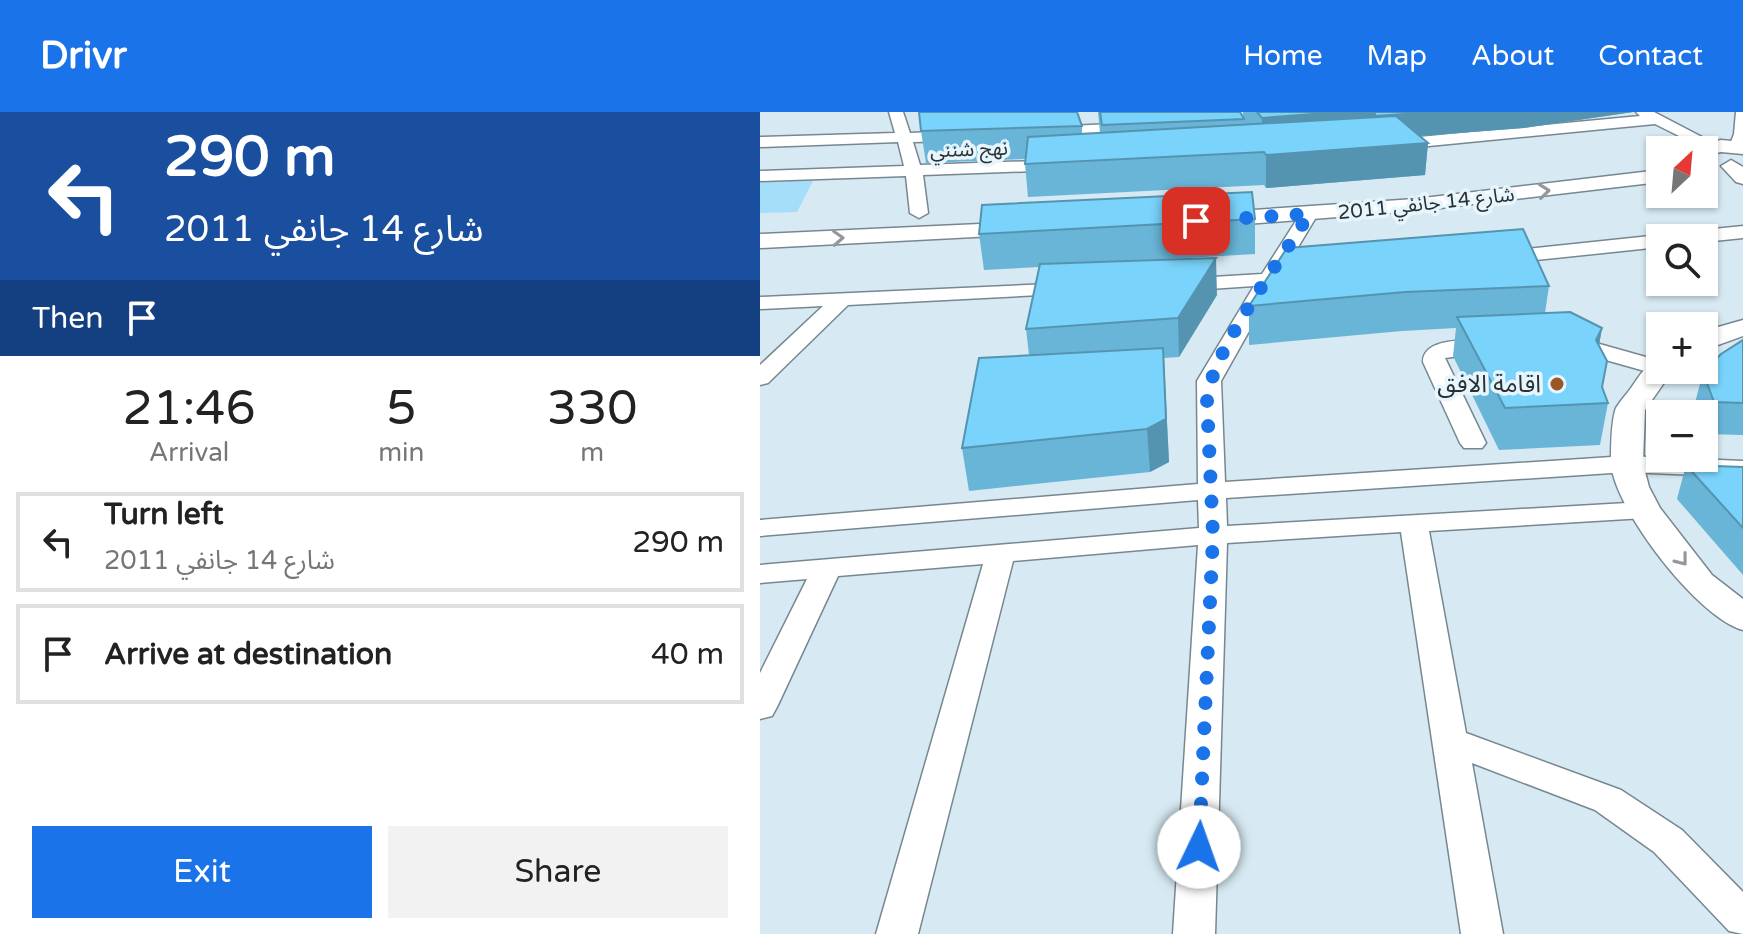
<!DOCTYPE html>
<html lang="en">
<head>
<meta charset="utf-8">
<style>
  :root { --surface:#fff; --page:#f2f2f2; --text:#222; --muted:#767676; --line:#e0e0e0; --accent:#1a73e8 }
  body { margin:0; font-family:"Varela Round","Noto Sans Arabic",sans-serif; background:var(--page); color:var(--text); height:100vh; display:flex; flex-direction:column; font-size:30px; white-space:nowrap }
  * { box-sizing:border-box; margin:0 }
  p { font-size:26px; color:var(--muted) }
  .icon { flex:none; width:44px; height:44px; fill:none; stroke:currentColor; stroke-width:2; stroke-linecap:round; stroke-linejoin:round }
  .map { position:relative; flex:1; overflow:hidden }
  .side { display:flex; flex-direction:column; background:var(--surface); width:760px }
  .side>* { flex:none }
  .banner { background:#1a4fa0; color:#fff; overflow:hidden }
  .needle { width:52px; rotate:26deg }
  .controls { position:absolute; left:886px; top:24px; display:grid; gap:16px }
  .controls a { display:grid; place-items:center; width:72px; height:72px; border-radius:0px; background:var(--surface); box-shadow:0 2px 6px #0004; font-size:40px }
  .pin { position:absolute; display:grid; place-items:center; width:68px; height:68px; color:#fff; margin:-34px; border-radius:16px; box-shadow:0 4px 12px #0006 }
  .me { position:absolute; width:88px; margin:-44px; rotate:3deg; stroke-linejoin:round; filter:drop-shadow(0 0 6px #0008) }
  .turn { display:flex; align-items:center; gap:28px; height:168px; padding:0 32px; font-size:36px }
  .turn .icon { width:104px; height:104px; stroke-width:2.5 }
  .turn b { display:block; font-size:56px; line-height:68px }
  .then { display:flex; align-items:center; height:76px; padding:0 32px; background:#0003; gap:16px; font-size:30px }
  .eta { display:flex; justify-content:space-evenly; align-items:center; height:136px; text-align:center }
  .eta b { font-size:48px; font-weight:600; line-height:56px }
  .button { display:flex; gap:16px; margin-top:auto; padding:16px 32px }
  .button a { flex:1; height:92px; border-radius:0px; background:var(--accent); color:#fff; font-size:32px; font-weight:600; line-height:92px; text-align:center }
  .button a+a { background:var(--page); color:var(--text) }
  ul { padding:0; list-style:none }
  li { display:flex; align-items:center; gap:24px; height:100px; margin:0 16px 12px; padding:0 16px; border:4px solid var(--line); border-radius:0px }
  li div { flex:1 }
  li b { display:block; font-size:30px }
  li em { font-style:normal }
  header { display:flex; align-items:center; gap:48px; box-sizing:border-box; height:112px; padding:0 40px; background:var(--accent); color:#fff }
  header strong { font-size:38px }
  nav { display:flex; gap:44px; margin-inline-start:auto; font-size:28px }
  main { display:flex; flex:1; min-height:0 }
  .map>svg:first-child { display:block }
</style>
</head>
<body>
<header>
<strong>Drivr</strong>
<nav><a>Home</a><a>Map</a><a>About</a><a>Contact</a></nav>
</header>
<main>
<section class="side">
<div class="banner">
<div class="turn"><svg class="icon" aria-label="left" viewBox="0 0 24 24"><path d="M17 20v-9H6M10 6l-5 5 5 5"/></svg><div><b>290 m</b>شارع 14 جانفي 2011</div></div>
<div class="then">Then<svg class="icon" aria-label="arrive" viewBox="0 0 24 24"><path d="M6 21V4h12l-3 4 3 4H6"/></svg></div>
</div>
<div class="eta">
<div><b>21:46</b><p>Arrival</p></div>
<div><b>5</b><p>min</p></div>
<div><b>330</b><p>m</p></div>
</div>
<ul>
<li><svg class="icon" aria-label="left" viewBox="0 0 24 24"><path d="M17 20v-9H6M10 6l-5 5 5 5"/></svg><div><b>Turn left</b><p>شارع 14 جانفي 2011</p></div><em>290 m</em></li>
<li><svg class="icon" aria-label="arrive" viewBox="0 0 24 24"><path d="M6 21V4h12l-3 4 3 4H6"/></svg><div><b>Arrive at destination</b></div><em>40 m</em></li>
</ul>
<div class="button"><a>Exit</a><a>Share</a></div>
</section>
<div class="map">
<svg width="983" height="822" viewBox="0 0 983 822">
  <rect width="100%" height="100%" fill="#d7e9f2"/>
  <path fill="#a5def9" d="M 55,65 L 37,100 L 0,101 L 0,67 Z"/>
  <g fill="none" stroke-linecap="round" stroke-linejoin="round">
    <g stroke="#778790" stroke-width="3">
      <path id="minor" d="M 129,0 L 143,0 L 150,21 L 199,19 L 207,24 L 199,29 L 153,30 L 160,53 L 303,48 L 311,53 L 303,58 L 163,63 L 168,101 L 159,106 L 150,101 L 146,64 L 0,69 L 0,59 L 144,54 L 138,30 L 0,35 L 0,25 L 135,21 Z
        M 876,0 L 894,0 L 961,35 L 953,40 L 947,38 L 895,12 L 628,38 L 620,33 L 628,28 L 880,4 Z
        M 976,0 L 983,0 L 983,38 L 977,40 L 969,35 L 974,22 Z
        M 375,11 L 380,13 L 380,19 L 285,25 L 277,20 L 285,15 Z
        M 549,97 L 558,102 L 523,160 L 543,159 L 553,165 L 543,171 L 515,173 L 461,269 L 465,370 L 867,344 L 983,349 L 983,365 L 867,360 L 466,386 L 467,414 L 884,390 L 894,392 L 898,398 L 894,404 L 884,406 L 669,419 L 706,621 L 861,678 L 922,718 L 983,780 L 983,822 L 969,819 L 894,740 L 835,698 L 712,651 L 743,822 L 701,822 L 641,420 L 467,431 L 455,822 L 413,822 L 438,433 L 253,449 L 158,822 L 116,822 L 223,452 L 78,464 L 17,595 L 12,604 L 0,607 L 0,561 L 47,467 L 0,471 L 0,453 L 439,416 L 438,388 L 0,424 L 0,408 L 438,372 L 437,269 L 494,174 L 420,179 L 410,173 L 420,167 L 502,162 L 543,98 Z
        M 983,114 L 983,126 L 944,130 L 944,126 L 915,126 L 924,120 Z
        M 900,123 L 907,126 L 900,126 L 900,135 L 739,152 L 729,146 L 739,140 Z
        M 311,171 L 321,177 L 318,181 L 88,193 L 8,271 L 0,273 L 0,253 L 63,194 L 0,197 L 0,185 Z
        M 804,222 L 900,249 L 900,258 L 909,258 L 899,263 L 796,234 L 793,229 L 796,224 Z
        M 730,227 L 738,229 L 741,234 L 738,239 L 685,246 L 726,331 L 722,336 L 704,336 L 700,331 L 663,250 C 663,224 712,229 730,227 Z"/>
    </g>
    <g stroke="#778790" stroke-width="3">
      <path id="tertiary" d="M 961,28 L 983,30 L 983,42 L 961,40 L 944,44 L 944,38 L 933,38 L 936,34 Z
        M 971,48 L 983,55 L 983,72 L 976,70 L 961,54 Z
        M 900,58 L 900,70 L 655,99 L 448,115 L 437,108 L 448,101 L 655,87 Z
        M 263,110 L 274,117 L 271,122 L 0,136 L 0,122 Z
        M 983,208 L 983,224 L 944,238 L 944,219 Z
        M 900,248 L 900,258 L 913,258 L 885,298 L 883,352 L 889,375 L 900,396 L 952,463 L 983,487 L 983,518 C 938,506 854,397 851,351 C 851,337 851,309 856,296 C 860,289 866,283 871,276 C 879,265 886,251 900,248 Z"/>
    </g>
    <use href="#minor" fill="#fff" fill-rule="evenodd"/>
    <use href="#tertiary" fill="#fff" fill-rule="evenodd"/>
  </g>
  <path fill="#69b5d8" d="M 338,0 L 480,0 L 483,5 L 483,0 L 873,0 L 764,16 L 659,24 L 668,31 L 665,63 L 506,76 L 504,73 L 268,85 L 265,52 L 265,47 L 166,51 L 161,19 L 322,14 L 322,22 L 340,21 Z
    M 495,107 L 495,142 L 376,149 L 457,183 L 419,245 L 404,246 L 409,350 L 390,360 L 209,379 L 202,336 L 269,243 L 266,217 L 279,155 L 224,158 L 219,122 Z
    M 527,136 L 789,174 L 785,201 L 842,216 L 839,234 L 842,275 L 848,291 L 840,333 L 739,338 L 693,244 L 696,216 L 642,219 L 489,233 L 489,194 Z
    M 983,228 L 983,323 L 945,322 L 944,302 L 938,302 L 935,291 L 943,260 Z
    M 926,353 L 983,355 L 983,463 L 917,387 Z"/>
  <path fill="#5594b0" d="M 579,0 L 873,0 L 764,16 L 502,36 L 502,6 Z
    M 668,31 L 665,63 L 506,76 L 506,43 Z
    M 456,146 L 457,183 L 419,245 L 418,206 Z
    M 842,216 L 835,255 L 836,228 Z
    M 403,236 L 409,350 L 390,360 L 387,317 Z"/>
  <path fill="#7ad3fb" stroke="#5594b0" stroke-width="2" d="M 159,0 L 317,0 L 322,14 L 161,19 Z
    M 340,0 L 480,0 L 484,7 L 342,13 Z
    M 497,0 L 579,0 L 502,6 Z
    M 615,0 L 675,0 L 615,4 Z
    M 636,4 L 668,31 L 506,43 L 504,40 L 265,52 L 268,25 Z
    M 492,80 L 495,107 L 219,122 L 222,93 Z
    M 763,117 L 789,174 L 645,180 L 489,194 L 527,136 Z
    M 456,146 L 418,206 L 266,217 L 280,152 Z
    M 810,200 L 842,216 L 836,228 L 847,249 L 842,275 L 848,291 L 745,296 L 697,205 Z
    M 983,228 L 983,291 L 954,290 L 943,260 L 961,242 Z
    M 403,236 L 406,307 L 387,317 L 202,336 L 219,246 Z
    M 926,353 L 983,355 L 983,416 Z"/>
  <defs><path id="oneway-chevron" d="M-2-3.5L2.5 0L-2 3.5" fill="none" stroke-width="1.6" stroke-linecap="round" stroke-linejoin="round" transform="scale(2)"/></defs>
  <g stroke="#94989a">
    <use href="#oneway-chevron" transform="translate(784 79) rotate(-6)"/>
    <use href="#oneway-chevron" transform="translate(78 126) rotate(-3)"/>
    <use href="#oneway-chevron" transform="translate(922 448) rotate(52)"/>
  </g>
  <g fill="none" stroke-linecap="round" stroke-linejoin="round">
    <path stroke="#1a73e8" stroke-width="14" stroke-dasharray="0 25.2" d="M 436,109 L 549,102 C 521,149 452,238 447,288 L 453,423 L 439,735"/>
  </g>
  <circle fill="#995823" stroke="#e7f6fd" stroke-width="3" cx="797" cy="272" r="8"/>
  <g text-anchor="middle" stroke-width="7" stroke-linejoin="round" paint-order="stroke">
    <g font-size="20" fill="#2a3134" stroke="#e7f6fd">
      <text transform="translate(209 37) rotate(-2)" y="7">نهج شنني</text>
      <text transform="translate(666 91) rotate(-6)" y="7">شارع 14 جانفي 2011</text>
    </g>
    <g font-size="24" fill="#2a3134" stroke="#e7f6fd" text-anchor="end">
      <text x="781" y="280">اقامة الافق</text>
    </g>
  </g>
</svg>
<div class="controls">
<a><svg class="needle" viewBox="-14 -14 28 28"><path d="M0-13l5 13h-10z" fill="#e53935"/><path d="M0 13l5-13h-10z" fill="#767676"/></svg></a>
<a><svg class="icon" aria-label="search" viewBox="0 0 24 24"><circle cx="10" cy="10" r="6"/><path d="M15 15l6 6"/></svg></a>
<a>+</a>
<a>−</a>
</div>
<div class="pin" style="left:436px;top:109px;background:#d93025"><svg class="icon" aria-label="arrive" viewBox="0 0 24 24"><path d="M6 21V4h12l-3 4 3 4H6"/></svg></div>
<svg class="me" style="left:439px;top:735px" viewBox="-20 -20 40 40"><circle r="19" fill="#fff"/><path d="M0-13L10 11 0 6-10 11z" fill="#1a73e8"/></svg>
</div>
</main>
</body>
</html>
